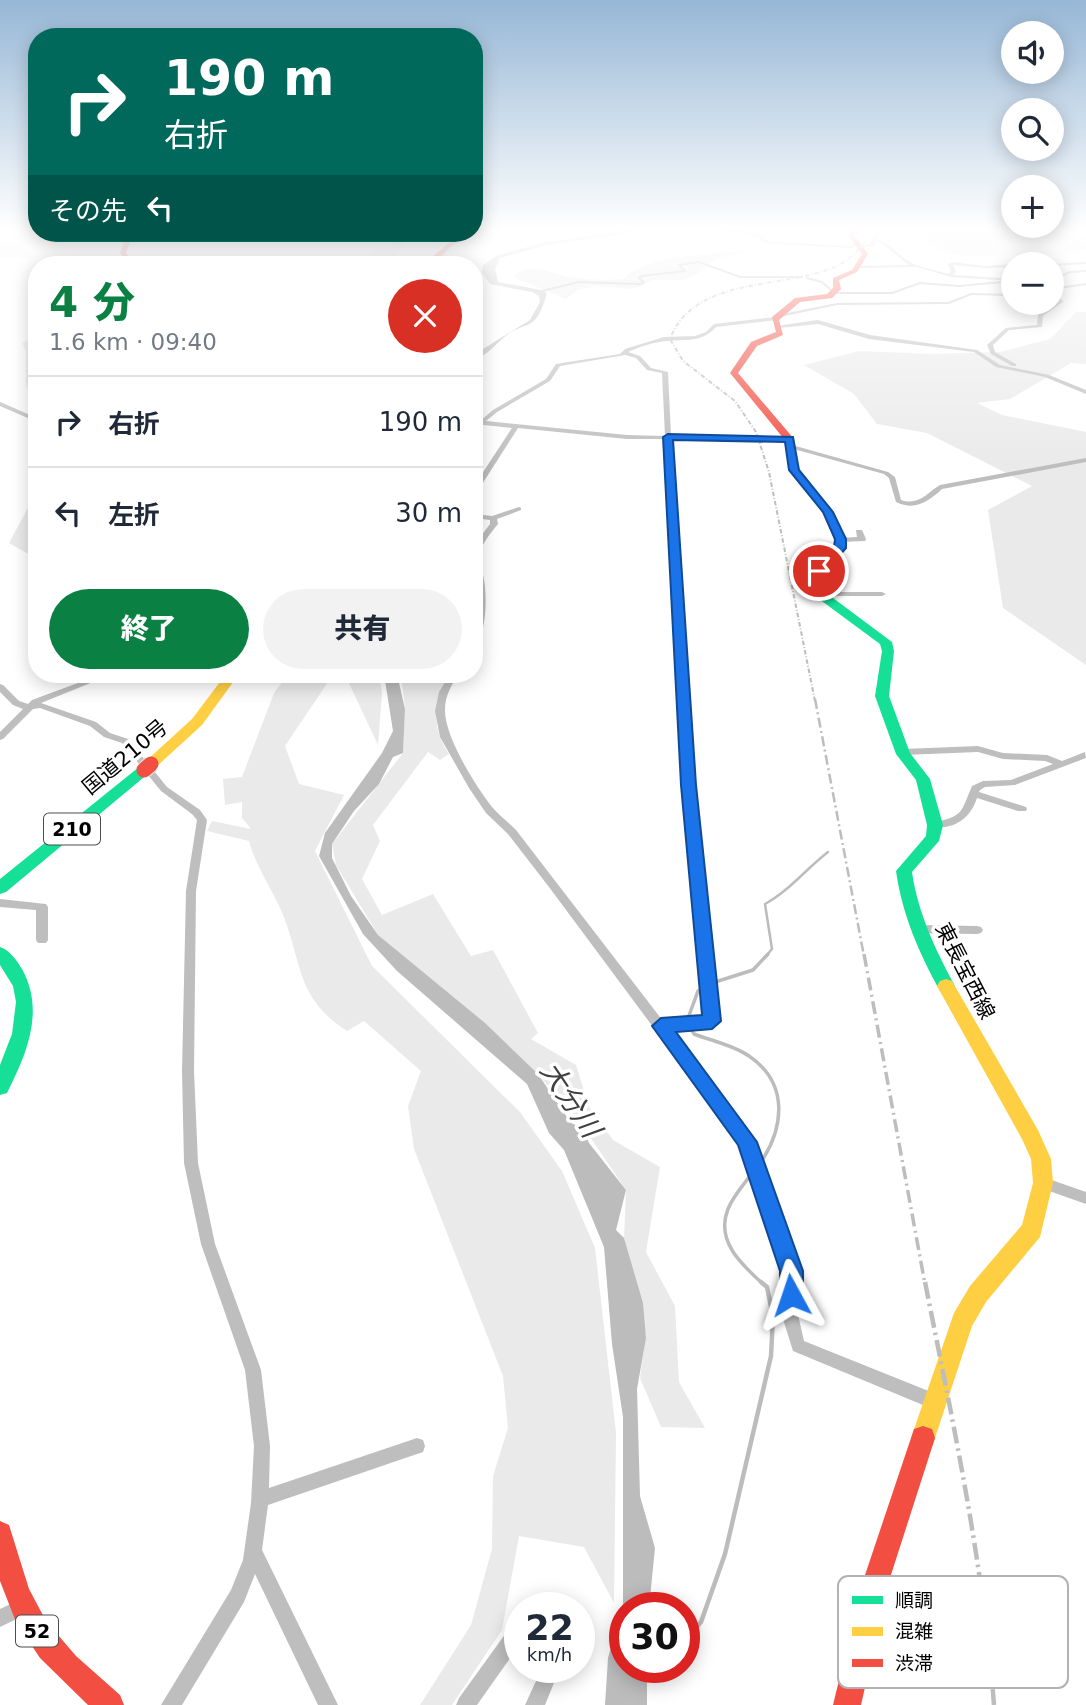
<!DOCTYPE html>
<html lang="ja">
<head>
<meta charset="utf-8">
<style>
  :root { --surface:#fff; --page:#f2f2f3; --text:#1f2937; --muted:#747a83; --line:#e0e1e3; --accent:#0b8043 }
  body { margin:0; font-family:"DejaVu Sans","Noto Sans JP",sans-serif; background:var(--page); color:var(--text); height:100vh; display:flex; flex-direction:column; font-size:26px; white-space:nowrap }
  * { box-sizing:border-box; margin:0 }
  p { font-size:23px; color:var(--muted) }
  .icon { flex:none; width:38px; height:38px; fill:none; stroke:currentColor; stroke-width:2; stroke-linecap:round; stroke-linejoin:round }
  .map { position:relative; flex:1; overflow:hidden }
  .side { position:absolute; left:28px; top:256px; width:455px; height:427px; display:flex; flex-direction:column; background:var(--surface); border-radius:28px; box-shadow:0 4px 18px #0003 }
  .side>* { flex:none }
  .banner { position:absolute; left:28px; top:28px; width:455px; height:214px; border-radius:28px; box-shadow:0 4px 18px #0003; background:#00695c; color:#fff; overflow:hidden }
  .controls { position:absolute; left:1001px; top:21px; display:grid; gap:14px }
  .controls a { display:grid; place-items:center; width:63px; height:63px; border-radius:50%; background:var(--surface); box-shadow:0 4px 18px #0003; font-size:35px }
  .speed { position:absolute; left:504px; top:1592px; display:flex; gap:14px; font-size:35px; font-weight:700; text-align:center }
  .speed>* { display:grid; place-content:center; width:91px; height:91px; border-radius:50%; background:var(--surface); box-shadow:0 4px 18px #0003; line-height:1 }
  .speed small { font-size:18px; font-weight:400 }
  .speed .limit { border:10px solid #d22; background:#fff; color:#111 }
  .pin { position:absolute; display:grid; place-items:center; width:60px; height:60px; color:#fff; margin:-30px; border:4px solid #fff; border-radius:50%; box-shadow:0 2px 7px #0007 }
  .me { position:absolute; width:77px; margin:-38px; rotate:355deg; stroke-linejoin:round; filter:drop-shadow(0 0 5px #0008) }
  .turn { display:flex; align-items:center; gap:24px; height:147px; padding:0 21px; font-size:32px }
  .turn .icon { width:91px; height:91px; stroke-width:2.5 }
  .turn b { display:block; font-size:49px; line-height:60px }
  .then { display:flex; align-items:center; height:66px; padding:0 21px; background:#0003; gap:14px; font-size:26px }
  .round { display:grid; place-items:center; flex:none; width:74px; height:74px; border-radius:37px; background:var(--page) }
  .summary { display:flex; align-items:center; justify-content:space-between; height:119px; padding:0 21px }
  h1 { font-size:42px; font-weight:800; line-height:52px; color:var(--accent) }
  .primary-button { display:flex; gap:14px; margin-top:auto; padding:14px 21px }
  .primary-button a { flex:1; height:80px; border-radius:42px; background:var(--accent); color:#fff; font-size:28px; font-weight:800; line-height:80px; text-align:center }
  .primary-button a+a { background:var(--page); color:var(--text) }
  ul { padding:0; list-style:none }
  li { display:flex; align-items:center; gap:21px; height:91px; padding:0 21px; border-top:2px solid var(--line) }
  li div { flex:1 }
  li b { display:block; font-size:26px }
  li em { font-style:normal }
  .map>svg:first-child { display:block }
</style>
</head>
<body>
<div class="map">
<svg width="1086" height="1705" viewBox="0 0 1086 1705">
  <rect width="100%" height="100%" fill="#fff"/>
  <path fill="#eaeaea" d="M 932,228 L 1046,228 L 1061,235 L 1086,237 L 1086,250 L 1057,255 L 955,255 L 926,243 Z
    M 21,233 L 30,233 L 22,246 L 34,257 L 0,258 L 0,246 Z
    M 403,244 C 396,268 372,264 351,264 L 376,249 Z
    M 753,251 L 717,258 L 696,275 L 683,280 L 652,280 L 641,287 L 628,289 L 595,286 L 578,290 L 566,299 L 513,277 C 530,259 555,276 575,278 C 591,280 608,280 624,279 C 643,254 722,253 753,251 Z
    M 1076,312 L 1086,312 L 1086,364 L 1071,363 L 1010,399 L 977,403 L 1002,415 L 1086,432 L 1086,665 L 1003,608 L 988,510 L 1032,486 L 927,433 L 877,424 L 854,394 L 804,365 L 859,351 L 932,354 L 1000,352 L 1050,339 Z
    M 37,336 L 37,417 L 26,384 L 26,351 L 22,343 Z
    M 37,491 L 37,559 L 9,543 Z
    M 288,674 L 379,674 L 382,693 L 378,745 L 346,677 L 330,679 L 285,746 L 299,784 L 344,795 L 315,851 L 372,966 L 520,1112 L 562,1171 L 595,1248 L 616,1433 L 614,1603 L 584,1547 L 519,1536 L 502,1630 L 452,1705 L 420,1705 L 471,1625 L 492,1549 L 493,1476 L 508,1428 L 503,1376 L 414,1149 L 408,1106 L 421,1071 L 364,1021 L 347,1031 C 294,997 303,961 281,910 C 271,888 255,864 249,841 L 207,831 L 212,821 L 251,829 L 242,818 L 242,802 L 225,805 L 223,779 L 242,777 L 274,693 Z
    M 401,674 L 450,674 C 436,703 429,724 449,754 L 440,760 L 428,752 L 373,825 L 380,841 L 362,879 L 382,915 L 433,894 L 471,956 L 493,950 L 538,1033 L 531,1039 L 576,1065 L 589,1107 L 613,1140 L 660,1167 L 646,1252 L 675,1306 L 679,1382 L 705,1428 L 661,1427 L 640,1378 L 646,1334 L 624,1238 L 626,1190 L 584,1128 L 538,1074 L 378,935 L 336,865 L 332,844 L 403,753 L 405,709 Z"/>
  <path fill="#bcbcbc" d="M 640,228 L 631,233 L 547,245 L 500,258 L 495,269 L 498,282 L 541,290 L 547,293 C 535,337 525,317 501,340 C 492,348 487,355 474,360 L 475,354 L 530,320 L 540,302 L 539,296 L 532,292 L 490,284 L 482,273 L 483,265 L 498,255 L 542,243 Z
    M 384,674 L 397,674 L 405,709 L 403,753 L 393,757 L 379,784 L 354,811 L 332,844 L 332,858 L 351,896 L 378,935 L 485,1023 L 538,1074 L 571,1123 L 583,1128 L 589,1143 L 626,1190 L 616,1230 L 624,1238 L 643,1303 L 646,1338 L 637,1389 L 640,1496 L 655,1548 L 649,1608 L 625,1608 L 625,1668 L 647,1668 L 647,1705 L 605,1705 L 608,1658 L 623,1605 L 623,1417 L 612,1344 L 604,1247 L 564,1150 L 549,1133 L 527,1084 L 397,971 L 363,934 L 319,856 L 325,833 L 382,753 L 393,731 Z"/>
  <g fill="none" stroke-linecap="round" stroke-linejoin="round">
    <path stroke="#bcbcbc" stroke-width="2" d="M 807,278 L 822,282 L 832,291
      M 1052,280 L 1070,272 L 1086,271
      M 542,291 L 579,282 L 640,284 L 644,282 L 639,278 L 641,276 L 685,271 L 679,265 L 699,262 L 740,277 L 802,277
      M 837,293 L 892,293 L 920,283 L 959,286 L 1013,281"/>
    <path stroke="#bcbcbc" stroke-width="2.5" d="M 766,956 L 772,949 L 765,904 C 789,891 806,869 828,852"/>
    <path stroke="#bcbcbc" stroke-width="3.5" d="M 712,983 L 753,970 L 768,954
      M 687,1021 L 698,991 L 707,986
      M 690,1027 L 694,1034 C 712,1041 733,1045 749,1056 C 790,1084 784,1129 759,1165
      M 753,1172 C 745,1183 733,1196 728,1209 C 715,1241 742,1265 763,1284"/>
    <path stroke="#bcbcbc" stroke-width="4.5" d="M 684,1642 L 701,1622 L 725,1554 L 771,1356 L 773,1316 L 767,1287 L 761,1282"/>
    <path fill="#bebebe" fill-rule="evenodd" d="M 698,228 C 709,228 752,230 760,234 C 766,238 766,241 774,242 L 850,246 L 856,242 L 860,243 L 851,248 L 774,244 L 763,243 L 757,236 Z
      M 878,228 L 882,228 L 877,239 L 888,244 L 904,258 L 915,265 L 948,274 L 951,272 L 948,264 L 953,262 L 985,266 L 1031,263 L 1033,264 L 1013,264 L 1013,267 L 985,268 L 953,265 L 956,272 L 953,275 L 1013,279 L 1013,281 L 951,277 L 917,267 L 856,268 L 858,266 L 909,265 L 885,246 L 876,241 L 874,246 L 860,248 L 860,246 L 870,244 Z
      M 429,233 L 433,233 L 434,236 L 452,238 L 454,243 L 436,264 L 432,264 L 450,243 L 448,240 L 430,238 Z
      M 1086,262 L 1086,264 L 1052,266 L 1050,264 Z
      M 1086,283 L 1086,285 L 1052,290 L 1052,288 Z
      M 971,293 L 1013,294 L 1013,296 L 972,295 L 949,304 L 837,305 L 780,317 L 777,315 L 837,303 L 948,302 Z
      M 1052,295 L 1064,301 L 1043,316 L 1042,327 L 1009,330 L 993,345 L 995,352 L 1016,364 L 1016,366 L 1012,366 L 991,354 L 987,345 L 1006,328 L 1037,325 L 1038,314 L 1058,301 L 1052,298 Z
      M 775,317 L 777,320 L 716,327 C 702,343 685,339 667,341 C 654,342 639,347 628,352 L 640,356 L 651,368 L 668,372 L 671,436 L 789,437 L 792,439 L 789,441 L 671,439 L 688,697 L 718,1022 L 716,1025 L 712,1027 L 670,1030 L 753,1141 L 798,1271 L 799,1319 L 804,1341 L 941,1396 L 943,1402 L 941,1408 L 935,1410 L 793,1351 L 783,1319 L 784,1271 L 740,1144 L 549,887 L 508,834 L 486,813 L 469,788 L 440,737 L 435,711 L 439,692 L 450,674 L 458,674 C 452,685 445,695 445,709 C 444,736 475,785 492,807 C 499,815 508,822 516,830 L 663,1021 L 706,1018 L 680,697 L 665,439 L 627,439 L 518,428 L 477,492 L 474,494 L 474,486 L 512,428 L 474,424 L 474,420 L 480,421 L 493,410 L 546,379 L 556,364 L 620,354 L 625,349 L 664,337 L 695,336 L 706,332 L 714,324 ZM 625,355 L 636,358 L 647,370 L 662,373 L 665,436 L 627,435 L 486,421 L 497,412 L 550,381 L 560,366 Z
      M 818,320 L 870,335 L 977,350 L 1000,365 L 1049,375 L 1086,390 L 1086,394 L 1045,377 L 996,367 L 974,352 L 869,339 L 818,324 L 779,328 L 776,326 Z
      M 0,402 L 37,418 L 37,422 L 0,406 Z
      M 792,445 L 888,472 L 895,477 L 901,500 C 919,506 927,493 940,485 L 1086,458 L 1086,462 L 942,489 C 928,502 915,511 896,502 L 889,478 L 884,474 L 790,448 L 789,447 Z
      M 519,507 L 521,508 L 521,510 L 497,519 L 498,524 C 490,534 480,545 479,558 C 479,565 483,573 484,580 C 487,596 487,635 474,644 L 474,627 L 478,601 L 474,548 L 475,544 L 490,524 L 490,520 L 474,518 L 474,514 L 492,516 Z
      M 856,530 L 862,530 L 866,539 L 865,541 L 840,542 L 836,540 L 840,538 L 857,537 Z
      M 817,592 L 882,592 L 886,594 L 882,596 L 820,596 L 816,594 Z
      M 102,674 L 113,674 L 41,703 L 96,722 L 110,733 L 128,739 L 167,787 L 200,810 L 207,820 L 196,891 L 194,1071 L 198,1163 L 215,1244 L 261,1370 L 270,1446 L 269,1488 L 417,1438 L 423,1440 L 425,1446 L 423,1452 L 417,1454 L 268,1505 L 262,1550 L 338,1705 L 318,1705 L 255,1574 L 244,1602 L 182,1705 L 161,1705 L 231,1590 L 243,1560 L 251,1503 L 254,1446 L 245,1370 L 201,1244 L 184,1163 L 182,1071 L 186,891 L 197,820 L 192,814 L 161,791 L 122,743 L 104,737 L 90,726 L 40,708 L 33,709 L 3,739 L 0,740 L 0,732 L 23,709 L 13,705 L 0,692 L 0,684 L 3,685 L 19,701 L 28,704 L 32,700 Z
      M 978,746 L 1003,753 L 1047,755 L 1062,761 L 1085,752 L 1086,758 L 1015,785 L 985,787 L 980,790 L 979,792 L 1026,807 L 1027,809 L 1026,811 L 1018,811 L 977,798 C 970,819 954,830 931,827 L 930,825 L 931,823 C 964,816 960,814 972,786 L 983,781 L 1011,780 L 1053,764 L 1045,761 L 1003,759 L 978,752 L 903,755 L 898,752 L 903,749 Z
      M 0,899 L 46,904 L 48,907 L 48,940 L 46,943 L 38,943 L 36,940 L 36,910 L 0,907 Z
      M 918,925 L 977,926 L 981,927 L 983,930 L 981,933 L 977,934 L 918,933 L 914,932 L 912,929 L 914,926 Z
      M 1043,1177 L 1086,1192 L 1086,1204 L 1038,1187 L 1036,1183 L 1038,1179 Z
      M 19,1600 L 25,1603 L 28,1609 L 25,1615 L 0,1627 L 0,1609 Z
      M 520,1619 L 520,1644 L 477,1705 L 456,1705 L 459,1698 L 514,1622 Z
      M 542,1668 L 560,1668 L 545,1705 L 525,1705 Z"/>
    <path fill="#16e098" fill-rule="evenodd" d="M 820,567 L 826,570 L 825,592 L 892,642 L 894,651 L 889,696 L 910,753 L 930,779 L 943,825 L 939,841 L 912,872 C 918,913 935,949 955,986 L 952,991 L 940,991 C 919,953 902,914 896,871 L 926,836 L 927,825 L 916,780 L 896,754 L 875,696 L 882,651 L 880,644 L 815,596 L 814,570 Z
      M 144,766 L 149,767 L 151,770 L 149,773 L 6,892 L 0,894 L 0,879 L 139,767 Z
      M 0,947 C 10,950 17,961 22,969 C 45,1011 27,1053 7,1093 L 0,1095 L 0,1065 L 12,1034 L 16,1002 L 13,986 L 0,965 Z"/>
    <path fill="#ffcf43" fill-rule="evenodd" d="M 226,674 L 239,674 L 202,725 L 156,767 L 146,767 L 144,764 L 146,761 L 192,719 Z
      M 946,979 L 952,981 L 1038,1130 L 1051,1159 L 1053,1183 L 1040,1237 L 986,1302 L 972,1326 L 935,1438 L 932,1447 L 923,1450 L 914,1447 L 911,1438 L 954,1313 L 970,1286 L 1022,1225 L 1033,1183 L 1031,1159 L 1022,1139 L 937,986 L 940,981 Z"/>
    <path fill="#f24e42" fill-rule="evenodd" d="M 484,228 L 494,228 L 454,244 L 431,264 L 424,264 L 450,242 Z
      M 854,228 L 860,228 L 855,236 L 868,254 L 857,272 L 839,280 L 841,289 L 832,298 L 800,302 L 779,320 L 783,335 L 757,346 L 738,373 L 794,439 L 799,470 L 833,512 L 846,539 L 846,548 L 824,572 L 820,573 L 814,570 L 834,547 L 834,539 L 823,513 L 789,470 L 784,439 L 730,373 L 751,342 L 776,332 L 772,317 L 795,298 L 827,294 L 833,288 L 833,278 L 852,270 L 862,254 L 849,236 Z
      M 127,233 L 133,233 L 126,253 L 134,264 L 128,264 L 120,253 Z
      M 923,1426 L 932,1429 L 935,1438 L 889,1581 L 861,1705 L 833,1705 L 863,1581 L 911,1438 L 914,1429 Z
      M 0,1521 L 9,1525 L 29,1589 L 46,1621 L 76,1656 L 120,1695 L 124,1705 L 88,1705 L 40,1658 L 16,1622 L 0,1581 Z"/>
    <path stroke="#bdbdbd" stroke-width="2" stroke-dasharray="4.5 2 1 2" stroke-linecap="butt" d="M 815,701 L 769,472 L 756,432 L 735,401 L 683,361 L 670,339 C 694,275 785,290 837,266 C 853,258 866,242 876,228"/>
    <path stroke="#bdbdbd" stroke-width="2.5" stroke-dasharray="10 3.5 2 3.5" stroke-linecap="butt" d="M 815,699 L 864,956"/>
    <path stroke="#bdbdbd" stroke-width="3.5" stroke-dasharray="13 4.5 2 4.5" stroke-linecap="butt" d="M 864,954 L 925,1284"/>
    <path stroke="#bdbdbd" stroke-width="4.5" stroke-dasharray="17 5 2.5 5" stroke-linecap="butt" d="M 925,1282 C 953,1423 983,1561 994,1705"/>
    <g stroke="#dbdbdb" stroke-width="18" stroke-linecap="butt">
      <path id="jam-bridge" d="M 144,770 L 151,764"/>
    </g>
    <use href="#jam-bridge" stroke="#f24e42" stroke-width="15"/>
  </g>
  <linearGradient id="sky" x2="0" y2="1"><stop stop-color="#96b7d6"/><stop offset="0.49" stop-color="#fff"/><stop offset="1" stop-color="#fff" stop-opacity="0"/></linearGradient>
  <rect width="1086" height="467" fill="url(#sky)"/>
  <path fill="#1a73e8" stroke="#114b97" stroke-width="2" d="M 668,434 L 793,437 L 799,470 L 833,512 L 846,539 L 846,548 L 823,574 L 815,574 L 815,569 L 834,547 L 835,539 L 823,512 L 789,470 L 785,442 L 673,440 L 696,785 L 721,1021 L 712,1029 L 676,1032 L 757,1142 L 803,1271 L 803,1295 L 799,1303 L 791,1306 L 783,1303 L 780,1295 L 780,1271 L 738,1145 L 652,1026 L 661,1018 L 702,1015 L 681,785 L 663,437 Z"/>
  <g text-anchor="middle" stroke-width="7" stroke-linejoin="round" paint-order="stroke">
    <g fill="#fff" stroke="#4c4c4c" stroke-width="2">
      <rect x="44" y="813.5" width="56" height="31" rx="5"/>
      <rect x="16" y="1615.5" width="42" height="31" rx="5"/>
    </g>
    <g font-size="19" font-weight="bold" fill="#000">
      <text x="72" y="836">210</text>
      <text x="37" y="1638">52</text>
    </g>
    <g font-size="21" fill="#000" stroke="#fff">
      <text transform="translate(125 757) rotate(-40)" y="7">国道210号</text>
      <text transform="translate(965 971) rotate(63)" y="7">東長宝西線</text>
    </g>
    <g font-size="28" font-style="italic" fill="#404040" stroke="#fff">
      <text transform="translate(571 1099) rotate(56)" y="10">大分川</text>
    </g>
  </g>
  <rect x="838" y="1576" width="230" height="112" rx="10" fill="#fff" stroke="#b2b2b2" stroke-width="2"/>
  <rect x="852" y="1596" width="31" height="8" fill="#16e098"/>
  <rect x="852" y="1627" width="31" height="9" fill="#ffcf43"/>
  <rect x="852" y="1659" width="31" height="8" fill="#f24e42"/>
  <g font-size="19" fill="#000">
    <text x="895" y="1607">順調</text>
    <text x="895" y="1638">混雑</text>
    <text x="895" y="1670">渋滞</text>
  </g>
</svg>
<div class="controls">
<a><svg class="icon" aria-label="sound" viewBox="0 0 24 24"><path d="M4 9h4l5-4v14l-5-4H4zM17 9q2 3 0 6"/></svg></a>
<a><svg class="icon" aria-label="search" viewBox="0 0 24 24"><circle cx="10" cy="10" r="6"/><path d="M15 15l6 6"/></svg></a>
<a>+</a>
<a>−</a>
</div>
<div class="speed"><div>22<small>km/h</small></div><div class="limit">30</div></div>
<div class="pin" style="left:819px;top:571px;background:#d93025"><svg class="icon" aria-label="arrive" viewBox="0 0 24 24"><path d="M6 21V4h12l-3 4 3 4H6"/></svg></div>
<svg class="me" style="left:791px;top:1295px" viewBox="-20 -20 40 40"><path d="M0-17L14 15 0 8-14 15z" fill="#1a73e8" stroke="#fff" stroke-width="4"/></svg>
<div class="banner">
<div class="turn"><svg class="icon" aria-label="right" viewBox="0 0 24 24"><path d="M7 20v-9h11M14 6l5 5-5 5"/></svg><div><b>190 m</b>右折</div></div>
<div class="then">その先<svg class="icon" aria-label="left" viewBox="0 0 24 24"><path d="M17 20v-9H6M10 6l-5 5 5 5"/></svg></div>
</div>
<section class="side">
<div class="summary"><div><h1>4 分</h1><p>1.6 km · 09:40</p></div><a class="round" style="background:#d93025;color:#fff"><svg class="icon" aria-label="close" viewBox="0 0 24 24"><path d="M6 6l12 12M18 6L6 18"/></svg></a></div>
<ul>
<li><svg class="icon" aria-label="right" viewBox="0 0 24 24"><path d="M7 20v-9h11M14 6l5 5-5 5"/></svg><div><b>右折</b></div><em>190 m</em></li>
<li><svg class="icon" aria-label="left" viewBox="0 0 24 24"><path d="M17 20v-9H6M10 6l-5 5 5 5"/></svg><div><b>左折</b></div><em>30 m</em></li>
</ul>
<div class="primary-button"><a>終了</a><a>共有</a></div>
</section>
</div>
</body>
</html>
